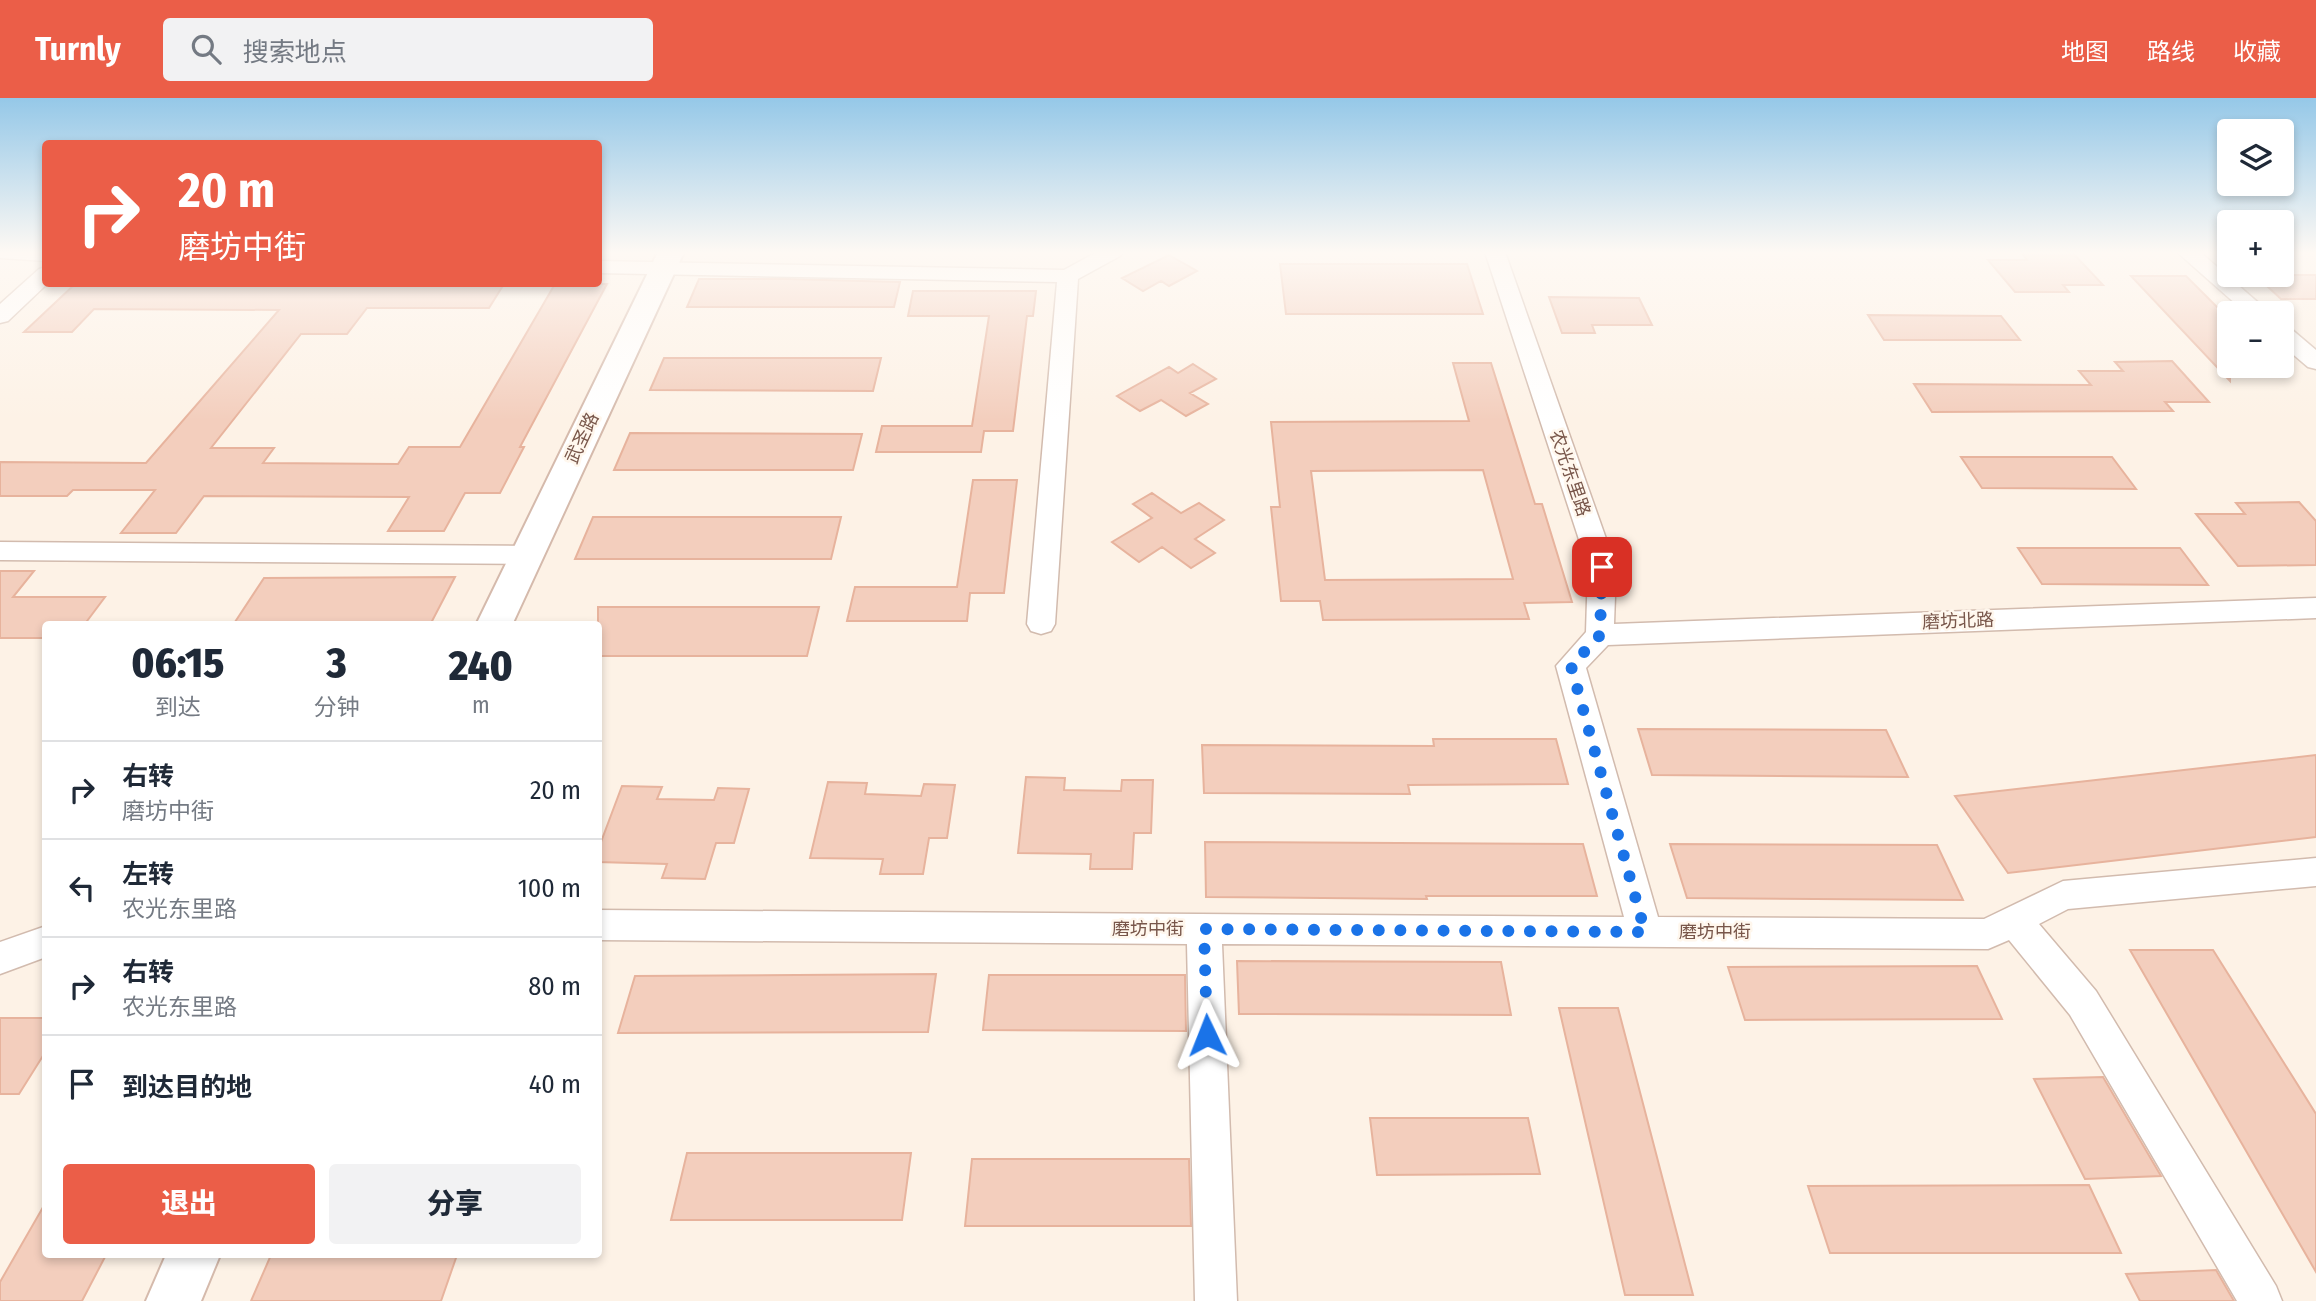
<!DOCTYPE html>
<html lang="zh">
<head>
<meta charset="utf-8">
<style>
  :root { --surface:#fff; --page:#f2f2f3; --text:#1f2937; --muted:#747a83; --line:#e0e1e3; --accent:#eb5e48 }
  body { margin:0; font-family:"Fira Sans Condensed","Noto Sans SC",sans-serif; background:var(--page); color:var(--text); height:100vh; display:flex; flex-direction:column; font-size:26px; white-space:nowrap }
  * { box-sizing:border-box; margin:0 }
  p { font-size:23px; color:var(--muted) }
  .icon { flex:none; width:38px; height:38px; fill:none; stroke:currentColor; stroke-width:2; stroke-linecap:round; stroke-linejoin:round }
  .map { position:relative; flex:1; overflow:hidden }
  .panel { position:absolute; left:42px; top:523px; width:560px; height:637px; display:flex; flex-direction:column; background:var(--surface); border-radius:7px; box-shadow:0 4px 10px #0003 }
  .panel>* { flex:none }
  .top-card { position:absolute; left:42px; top:42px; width:560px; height:147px; border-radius:7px; box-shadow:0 4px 10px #0003; background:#eb5e48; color:#fff; overflow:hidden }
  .fabs { position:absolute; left:2217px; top:21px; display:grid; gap:14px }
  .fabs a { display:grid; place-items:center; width:77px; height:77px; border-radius:7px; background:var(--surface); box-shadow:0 4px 10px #0003; font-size:35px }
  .pin { position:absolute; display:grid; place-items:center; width:60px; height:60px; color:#fff; margin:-30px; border-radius:14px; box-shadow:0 4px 10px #0006 }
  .me { position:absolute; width:77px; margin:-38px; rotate:358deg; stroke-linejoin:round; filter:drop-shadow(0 0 5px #0008) }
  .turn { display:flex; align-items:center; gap:24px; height:147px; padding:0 21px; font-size:32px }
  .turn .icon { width:91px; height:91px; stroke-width:2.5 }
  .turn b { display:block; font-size:49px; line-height:60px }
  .eta { display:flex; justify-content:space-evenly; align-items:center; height:119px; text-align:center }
  .eta b { font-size:42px; font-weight:800; line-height:49px }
  .action { display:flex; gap:14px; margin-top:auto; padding:14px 21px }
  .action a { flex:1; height:80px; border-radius:7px; background:var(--accent); color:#fff; font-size:28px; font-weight:800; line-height:80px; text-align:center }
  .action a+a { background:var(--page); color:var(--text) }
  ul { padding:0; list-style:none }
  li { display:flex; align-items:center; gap:21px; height:98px; padding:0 21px; border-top:2px solid var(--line) }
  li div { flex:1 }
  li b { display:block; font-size:26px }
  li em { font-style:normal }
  header { display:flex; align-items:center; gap:42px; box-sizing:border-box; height:98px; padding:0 35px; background:var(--accent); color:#fff }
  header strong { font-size:33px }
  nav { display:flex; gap:38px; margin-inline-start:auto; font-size:24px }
  .search { width:490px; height:63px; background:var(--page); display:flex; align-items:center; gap:18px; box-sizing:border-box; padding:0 24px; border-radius:7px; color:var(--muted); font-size:26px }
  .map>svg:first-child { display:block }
</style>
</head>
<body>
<header>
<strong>Turnly</strong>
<div class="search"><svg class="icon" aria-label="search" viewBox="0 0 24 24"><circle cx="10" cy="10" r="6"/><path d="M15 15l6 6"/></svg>搜索地点</div>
<nav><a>地图</a><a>路线</a><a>收藏</a></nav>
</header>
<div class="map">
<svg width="2316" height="1203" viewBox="0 0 2316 1203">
  <rect width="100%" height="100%" fill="#fdf2e6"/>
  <path fill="#f3cebd" stroke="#e7b39d" stroke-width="2" fill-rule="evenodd" d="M 2021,154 L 2072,154 L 2103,187 L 2063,187 L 2069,194 L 2015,194 L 1988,162 L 2027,162 Z
    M 1169,157 L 1197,173 L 1169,188 L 1161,183 L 1143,193 L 1122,180 Z
    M 1280,166 L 1467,166 L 1483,216 L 1286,216 Z
    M 2255,177 L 2316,177 L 2316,201 L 2281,201 Z
    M 2131,178 L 2186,178 L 2230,222 L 2230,283 Z
    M 699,181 L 787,181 L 900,184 L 894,209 L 687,209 Z
    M 75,186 L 298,188 L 300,186 L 504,186 L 489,210 L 367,210 L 347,236 L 301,236 L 211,350 L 274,350 L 263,365 L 398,366 L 409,349 L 460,349 L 555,186 L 607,186 L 520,349 L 524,349 L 500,395 L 465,395 L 444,433 L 388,433 L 409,399 L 204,398 L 176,435 L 121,435 L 155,392 L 73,392 L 67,398 L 0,398 L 0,364 L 146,365 L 279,212 L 94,211 L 72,234 L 24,234 Z
    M 913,193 L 1036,193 L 1033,218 L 1027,218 L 1013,333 L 984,333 L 981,354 L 876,354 L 882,328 L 972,328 L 989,218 L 908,218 Z
    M 1549,199 L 1639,200 L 1652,227 L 1592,227 L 1595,235 L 1562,235 Z
    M 1868,217 L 2001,218 L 2020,242 L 1884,242 Z
    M 664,260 L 881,260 L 873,293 L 650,292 Z
    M 2172,263 L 2209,304 L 2165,304 L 2173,313 L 1932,314 L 1914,286 L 2091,287 L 2079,273 L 2123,273 L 2115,264 Z
    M 1453,265 L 1491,265 L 1535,406 L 1542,406 L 1572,504 L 1524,505 L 1529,521 L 1323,522 L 1320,503 L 1281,503 L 1271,409 L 1280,409 L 1271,324 L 1469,323 ZM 1483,372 L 1513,481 L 1325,482 L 1311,373 Z
    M 1193,266 L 1216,281 L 1190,295 L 1208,306 L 1186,318 L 1161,302 L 1140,313 L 1117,298 L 1169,269 L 1178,275 Z
    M 630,335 L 862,336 L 853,372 L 614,372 Z
    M 1961,359 L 2112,359 L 2136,391 L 1982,390 Z
    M 973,382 L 1017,382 L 1004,495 L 970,495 L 967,523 L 847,523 L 855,489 L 957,489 Z
    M 1152,395 L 1181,415 L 1199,405 L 1224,422 L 1195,441 L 1215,455 L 1191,470 L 1162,449 L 1139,464 L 1112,444 L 1152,420 L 1133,406 Z
    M 2299,404 L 2316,423 L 2316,467 L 2238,468 L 2196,416 L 2245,416 L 2236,405 Z
    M 593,419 L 841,419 L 831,461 L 575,461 Z
    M 2018,450 L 2180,450 L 2208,487 L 2042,486 Z
    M 0,473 L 34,473 L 13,499 L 105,499 L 84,527 L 46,527 L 46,540 L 0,540 Z
    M 455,479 L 430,527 L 233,527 L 264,480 Z
    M 598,509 L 819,509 L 807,558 L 598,558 Z
    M 1638,631 L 1886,632 L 1908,679 L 1652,677 Z
    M 1433,641 L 1556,641 L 1568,686 L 1408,687 L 1410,696 L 1204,695 L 1202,647 L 1434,648 Z
    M 2316,657 L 2316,739 L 2008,775 L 1955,698 Z
    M 1026,679 L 1065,680 L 1064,692 L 1121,693 L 1122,682 L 1153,682 L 1151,735 L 1134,735 L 1132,771 L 1090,771 L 1091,756 L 1018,755 Z
    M 828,684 L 867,685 L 865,696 L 921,698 L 924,686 L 955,687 L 947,740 L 929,740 L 923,776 L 880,776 L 883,761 L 810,760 Z
    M 622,688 L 662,689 L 657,701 L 714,702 L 718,690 L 749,691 L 734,745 L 716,745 L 705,781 L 662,780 L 667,766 L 598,764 L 598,752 Z
    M 1205,744 L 1583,746 L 1597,798 L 1426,798 L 1427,801 L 1206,799 Z
    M 1670,746 L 1937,747 L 1963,802 L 1687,800 Z
    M 2130,852 L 2213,852 L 2316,1016 L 2316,1174 Z
    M 1237,863 L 1501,864 L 1511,917 L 1239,916 Z
    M 1977,868 L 2002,921 L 1745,922 L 1728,869 Z
    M 936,876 L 928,934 L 618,935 L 635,878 Z
    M 989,877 L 1185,877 L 1186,933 L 983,932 Z
    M 1559,910 L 1618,910 L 1693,1197 L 1625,1197 Z
    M 0,920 L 46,920 L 46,953 L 19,996 L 0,996 Z
    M 2103,979 L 2161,1078 L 2085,1081 L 2034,981 Z
    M 1370,1020 L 1528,1020 L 1540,1076 L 1377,1077 Z
    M 687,1055 L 911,1055 L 902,1122 L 671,1122 Z
    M 972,1061 L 1189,1061 L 1191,1128 L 965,1128 Z
    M 2089,1087 L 2121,1155 L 1830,1155 L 1808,1088 Z
    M 46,1104 L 46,1157 L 106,1157 L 82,1203 L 0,1203 L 0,1184 Z
    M 271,1157 L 457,1157 L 441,1203 L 251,1203 Z
    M 2216,1172 L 2234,1203 L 2140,1203 L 2126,1176 Z"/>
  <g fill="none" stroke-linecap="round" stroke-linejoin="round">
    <g stroke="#d2bbae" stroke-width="3">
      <path id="street" d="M 0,154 L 46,154 L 46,163 L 0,160 Z
        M 1097,154 L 1123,154 L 1120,158 L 1078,181 L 1055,526 L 1051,533 L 1041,536 L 1031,533 L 1027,526 L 1057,184 L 598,175 L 598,163 L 1064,172 Z
        M 1485,154 L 1505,154 L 1616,469 L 1614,526 L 2316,500 L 2316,520 L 1608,547 L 1586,570 L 1658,819 L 1984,821 L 2063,783 L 2316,760 L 2316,788 L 2068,811 L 2039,826 L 2096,893 L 2276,1188 L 2282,1203 L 2237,1203 L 2070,917 L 2009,842 L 1988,851 L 1222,846 L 1237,1203 L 1195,1203 L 1187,846 L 598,842 L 598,812 L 1624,819 L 1556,568 L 1586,534 L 1588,469 Z
        M 2177,154 L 2200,154 L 2270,215 L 2246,215 Z
        M 46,169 L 47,186 L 8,223 L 0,225 L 0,206 L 39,171 Z
        M 2282,228 L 2290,230 L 2316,252 L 2316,271 L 2308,269 L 2282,247 Z
        M 0,444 L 527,448 L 536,451 L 540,457 L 536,463 L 527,466 L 0,462 Z
        M 46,828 L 46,859 L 0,876 L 0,844 Z"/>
    </g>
    <g stroke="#d5baac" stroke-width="4">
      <path id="secondary" d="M 658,154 L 684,154 L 512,527 L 476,527 Z
        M 166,1157 L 220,1157 L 201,1203 L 146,1203 Z"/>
    </g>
    <use href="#street" fill="#fff" fill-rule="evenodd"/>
    <use href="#secondary" fill="#fff" fill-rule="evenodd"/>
  </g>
  <linearGradient id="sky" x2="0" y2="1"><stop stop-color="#95c8e8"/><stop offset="0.48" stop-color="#fef9f4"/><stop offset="1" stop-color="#fef9f4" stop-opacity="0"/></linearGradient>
  <rect width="2316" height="322" fill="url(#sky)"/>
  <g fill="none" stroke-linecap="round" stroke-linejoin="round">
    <path stroke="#1a73e8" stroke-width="12" stroke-dasharray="0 21.6" d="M 1207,937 L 1204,831 L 1645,834 L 1571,568 L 1600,537 L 1602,469"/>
  </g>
  <g text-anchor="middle" stroke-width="5" stroke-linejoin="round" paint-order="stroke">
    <g font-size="18" fill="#78564a" stroke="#fff7ed">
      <text transform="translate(582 340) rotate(-65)" y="6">武圣路</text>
      <text transform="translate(1570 375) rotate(71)" y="6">农光东里路</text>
      <text transform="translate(1958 523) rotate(-2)" y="6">磨坊北路</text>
      <text x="1148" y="837">磨坊中街</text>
      <text x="1715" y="840">磨坊中街</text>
    </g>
  </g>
</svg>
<div class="fabs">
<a><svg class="icon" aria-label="layers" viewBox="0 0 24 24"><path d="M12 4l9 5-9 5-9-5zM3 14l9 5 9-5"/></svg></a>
<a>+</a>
<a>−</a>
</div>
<div class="pin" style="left:1602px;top:469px;background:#d93025"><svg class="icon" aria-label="arrive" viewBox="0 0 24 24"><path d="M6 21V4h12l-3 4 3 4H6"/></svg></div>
<svg class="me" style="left:1207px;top:937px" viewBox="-20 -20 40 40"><path d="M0-17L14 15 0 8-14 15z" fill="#1a73e8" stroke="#fff" stroke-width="4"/></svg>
<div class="top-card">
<div class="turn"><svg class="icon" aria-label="right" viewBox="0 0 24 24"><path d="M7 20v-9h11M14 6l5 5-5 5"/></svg><div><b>20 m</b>磨坊中街</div></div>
</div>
<section class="panel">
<div class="eta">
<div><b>06:15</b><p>到达</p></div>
<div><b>3</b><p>分钟</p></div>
<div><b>240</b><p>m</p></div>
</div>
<ul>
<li><svg class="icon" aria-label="right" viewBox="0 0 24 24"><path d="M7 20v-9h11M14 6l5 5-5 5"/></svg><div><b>右转</b><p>磨坊中街</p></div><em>20 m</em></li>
<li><svg class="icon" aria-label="left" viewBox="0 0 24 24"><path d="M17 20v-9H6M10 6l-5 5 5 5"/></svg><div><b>左转</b><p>农光东里路</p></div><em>100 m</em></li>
<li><svg class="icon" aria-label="right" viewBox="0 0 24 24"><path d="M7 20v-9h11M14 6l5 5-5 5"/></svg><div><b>右转</b><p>农光东里路</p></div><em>80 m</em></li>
<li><svg class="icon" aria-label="arrive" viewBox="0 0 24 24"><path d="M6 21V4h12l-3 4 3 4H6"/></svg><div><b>到达目的地</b></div><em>40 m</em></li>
</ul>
<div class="action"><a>退出</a><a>分享</a></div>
</section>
</div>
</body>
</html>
